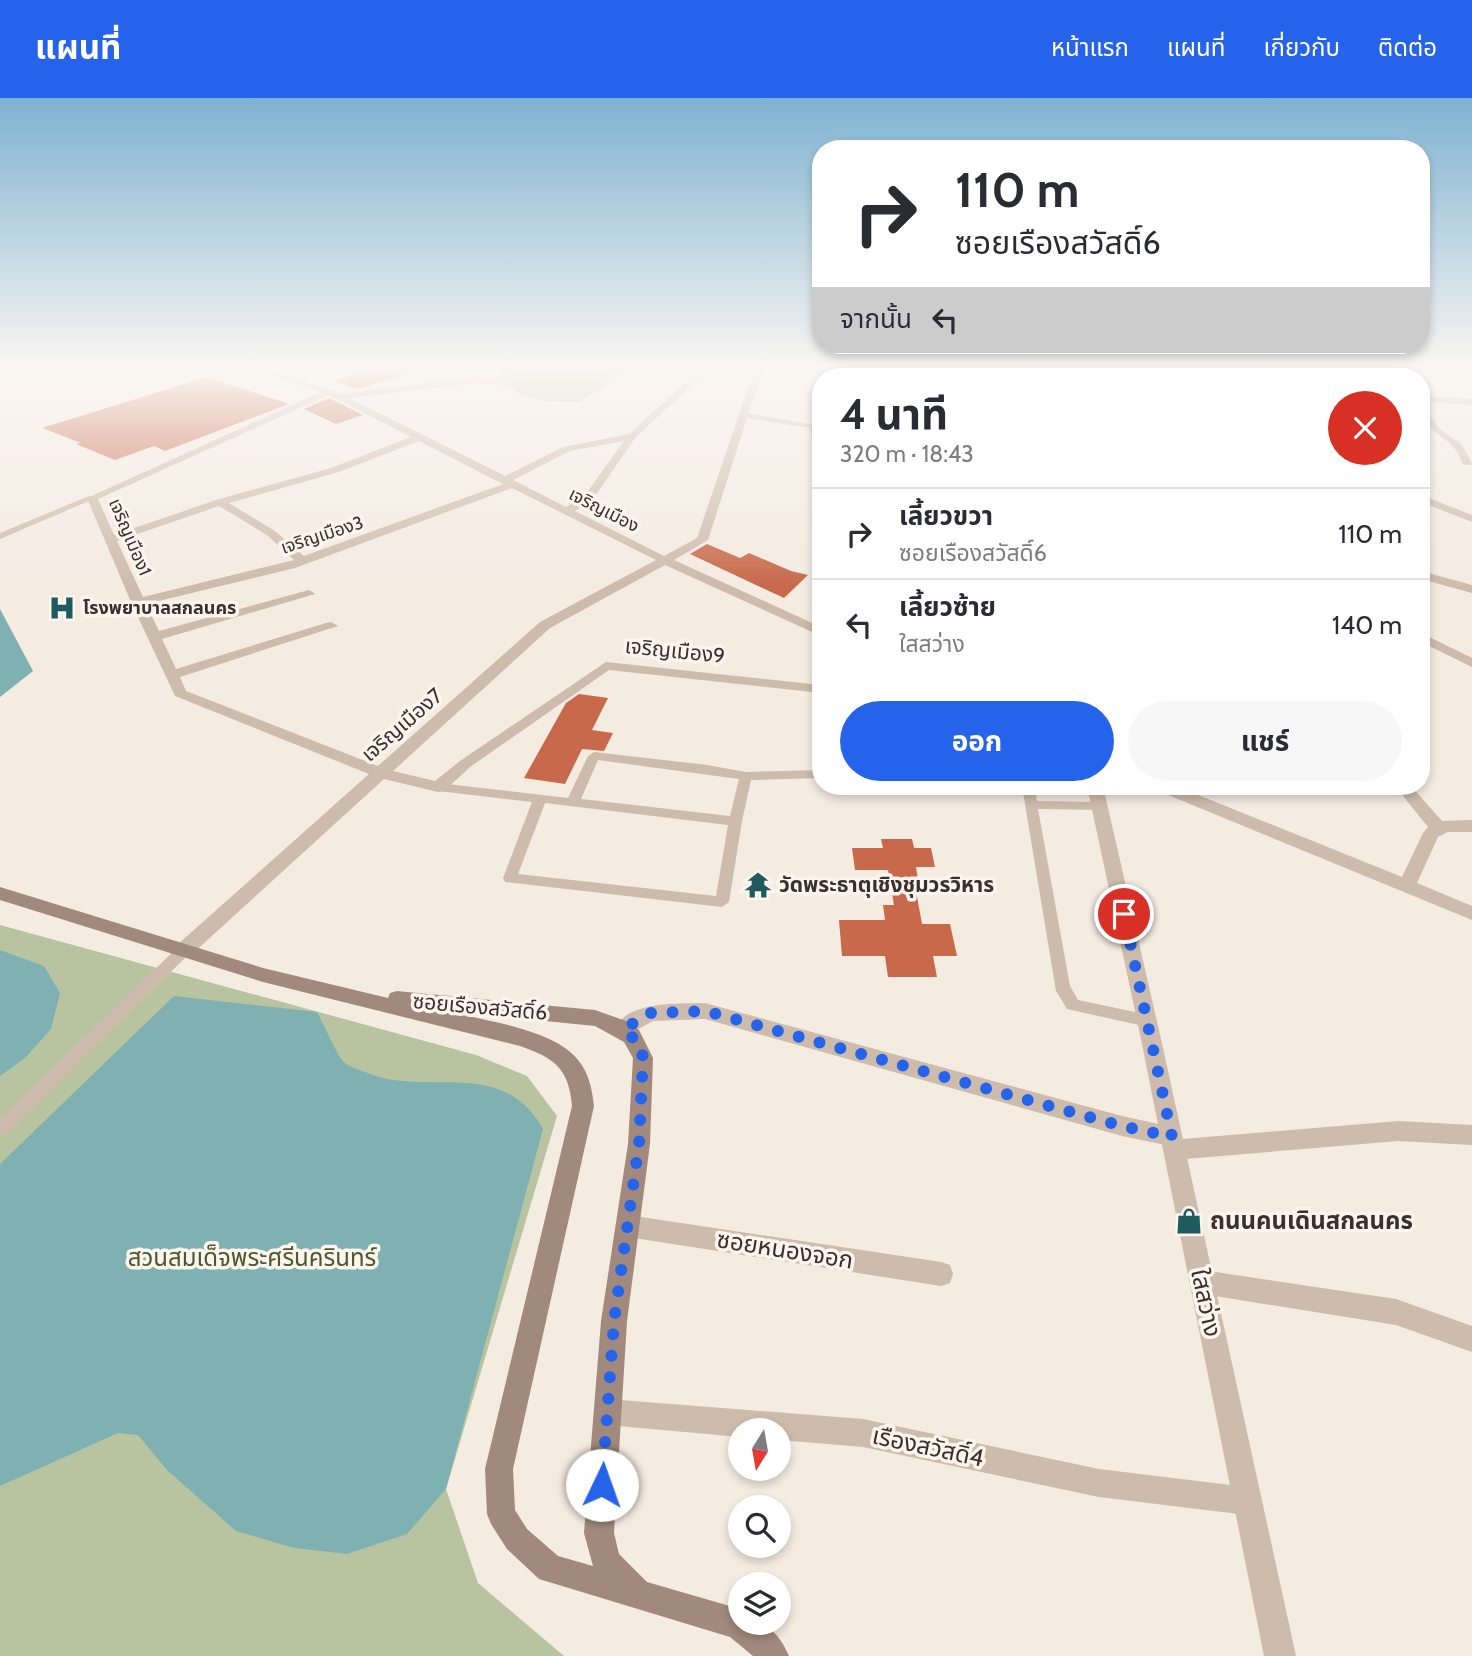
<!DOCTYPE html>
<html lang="th">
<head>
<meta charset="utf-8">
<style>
  :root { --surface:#fff; --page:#f7f7f7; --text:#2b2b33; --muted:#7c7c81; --line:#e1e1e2; --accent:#2563eb }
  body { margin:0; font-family:Cabin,"Noto Sans Thai",sans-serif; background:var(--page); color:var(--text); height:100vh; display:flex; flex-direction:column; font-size:26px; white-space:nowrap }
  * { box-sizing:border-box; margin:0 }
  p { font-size:23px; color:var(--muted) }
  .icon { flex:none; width:38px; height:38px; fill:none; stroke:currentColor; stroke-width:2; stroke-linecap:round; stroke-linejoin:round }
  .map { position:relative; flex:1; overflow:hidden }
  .details { position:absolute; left:812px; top:270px; width:618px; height:427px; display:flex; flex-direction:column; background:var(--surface); border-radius:28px; box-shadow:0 4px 10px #0003 }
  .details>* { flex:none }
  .guide { position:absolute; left:812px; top:42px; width:618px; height:214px; border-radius:28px; box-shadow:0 4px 10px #0003; background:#fff; color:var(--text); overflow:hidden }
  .needle { width:46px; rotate:191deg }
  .controls { position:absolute; left:728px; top:1320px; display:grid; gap:14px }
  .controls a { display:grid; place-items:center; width:63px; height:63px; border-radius:50%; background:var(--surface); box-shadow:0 4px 10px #0003; font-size:35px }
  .pin { position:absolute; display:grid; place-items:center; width:60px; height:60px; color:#fff; margin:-30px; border:4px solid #fff; border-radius:50%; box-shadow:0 2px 7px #0007 }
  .me { position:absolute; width:77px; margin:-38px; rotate:3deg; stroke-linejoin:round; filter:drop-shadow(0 0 5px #0008) }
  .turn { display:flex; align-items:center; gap:24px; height:147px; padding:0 28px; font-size:32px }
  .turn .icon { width:91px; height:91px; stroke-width:2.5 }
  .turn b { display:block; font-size:49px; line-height:60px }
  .then { display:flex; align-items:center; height:66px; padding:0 28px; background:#0003; gap:14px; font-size:26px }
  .round { display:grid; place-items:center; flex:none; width:74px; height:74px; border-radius:37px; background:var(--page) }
  .headline { display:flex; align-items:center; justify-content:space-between; height:119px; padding:0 28px }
  h1 { font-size:42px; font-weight:700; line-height:52px }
  .cta { display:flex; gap:14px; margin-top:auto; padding:14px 28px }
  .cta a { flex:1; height:80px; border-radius:42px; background:var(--accent); color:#fff; font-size:28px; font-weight:700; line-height:80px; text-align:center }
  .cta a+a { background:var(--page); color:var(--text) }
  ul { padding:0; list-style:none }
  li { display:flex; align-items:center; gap:21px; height:91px; padding:0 28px; border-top:2px solid var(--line) }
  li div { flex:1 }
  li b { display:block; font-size:26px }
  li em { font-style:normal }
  header { display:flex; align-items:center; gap:42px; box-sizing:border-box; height:98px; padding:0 35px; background:var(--accent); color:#fff }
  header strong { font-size:33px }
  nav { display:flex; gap:38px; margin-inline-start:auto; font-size:24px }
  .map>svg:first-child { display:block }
</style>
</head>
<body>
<header>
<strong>แผนที่</strong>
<nav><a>หน้าแรก</a><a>แผนที่</a><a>เกี่ยวกับ</a><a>ติดต่อ</a></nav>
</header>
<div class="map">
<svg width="1472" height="1558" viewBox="0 0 1472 1558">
  <rect width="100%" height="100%" fill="#f4ebe1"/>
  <path fill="#b8c4a0" d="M 499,271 L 624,271 L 577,301 L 529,297 L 517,288 L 490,282 L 502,276 Z
    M 0,827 L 476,957 L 527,978 L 557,1018 L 446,1391 L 478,1485 L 564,1558 L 0,1558 Z"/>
  <path fill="#7fb0b2" d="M 0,511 L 33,573 L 0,599 Z
    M 0,852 L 44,868 L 60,895 L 51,931 L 25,960 L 0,978 Z
    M 174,898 L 317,914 C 324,926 336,957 345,965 C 350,969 359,972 365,974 C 425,1001 501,956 543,1031 L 446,1391 L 407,1436 L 347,1456 L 294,1450 L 236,1433 L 167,1372 L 138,1337 L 118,1335 L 0,1388 L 0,1066 Z"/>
  <path fill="#c8694b" d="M 370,271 L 414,271 L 414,274 L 357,291 L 334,283 Z
    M 207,279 L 289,306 L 165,353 L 154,348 L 115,362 L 76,346 L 81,345 L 42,330 Z
    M 329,300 L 363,317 L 336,326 L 304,311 Z
    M 707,446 L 740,460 L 749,455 L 791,473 L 808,477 L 784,500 L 690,456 Z
    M 579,596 L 608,600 L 592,632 L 613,635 L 604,653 L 582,651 L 565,686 L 524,680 L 566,605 Z
    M 881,741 L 912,741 L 914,750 L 931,750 L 935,769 L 916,769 L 918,782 L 914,782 L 922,826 L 950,826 L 957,858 L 933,858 L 937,879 L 888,879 L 885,858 L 842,858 L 839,822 L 885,822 L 883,807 L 894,807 L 888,772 L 855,772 L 852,750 L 883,750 Z"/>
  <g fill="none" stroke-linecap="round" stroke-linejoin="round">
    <path fill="#cdbbac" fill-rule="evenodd" d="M 89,398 L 96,400 L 0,441 L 0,435 Z
      M 594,654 L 707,667 L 746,674 L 821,672 L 821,680 L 751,682 L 742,723 L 729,804 L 722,809 L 505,784 L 503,780 L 532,704 L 438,693 L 432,689 L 438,685 L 568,700 L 588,658 ZM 598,662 L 739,681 L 730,718 L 581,701 ZM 545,705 L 728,727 L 716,798 L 518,776 Z
      M 1022,688 L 1034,688 L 1037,703 L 1100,704 L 1106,708 L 1100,712 L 1038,711 L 1070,888 L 1078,902 L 1154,918 L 1156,923 L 1154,928 L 1148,929 L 1067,911 L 1056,893 Z
      M 184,846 L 189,848 L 192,852 L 189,856 L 6,1037 L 0,1039 L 0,1020 L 179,848 Z"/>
    <path fill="#cdbbac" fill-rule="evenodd" d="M 252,271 L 265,271 L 340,296 L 472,279 L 514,283 L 526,292 L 544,297 L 578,298 L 621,271 L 631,271 L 580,304 L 543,303 L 520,296 L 509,287 L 472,285 L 349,300 L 505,378 L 563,349 L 629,336 L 700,271 L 709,271 L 635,340 L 593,401 L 575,413 L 664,458 L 697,440 L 751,281 L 757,271 L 765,271 L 748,315 L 819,328 L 821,363 L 816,360 L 810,330 L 747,320 L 708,442 L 674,462 L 821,529 L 821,538 L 665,467 L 550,530 L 393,673 L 435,683 L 460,663 L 606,564 L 821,587 L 821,595 L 609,572 L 470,669 L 444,693 L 438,694 L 384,681 L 191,857 L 177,857 L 175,852 L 177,847 L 369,676 L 175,598 L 131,504 L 87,400 L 321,294 ZM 329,297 L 411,339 L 331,370 L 216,402 L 114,437 L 98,401 ZM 419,343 L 503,386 L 304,458 L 275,433 L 229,405 L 339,374 ZM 624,343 L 585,397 L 566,409 L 513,382 L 570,353 ZM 512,390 L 656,462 L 540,524 L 378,668 L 186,593 L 180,579 L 338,528 L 331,524 L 326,525 L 176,571 L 162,541 L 315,496 L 309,492 L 159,533 L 146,506 L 295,470 ZM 219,408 L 267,437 L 294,462 L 143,499 L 117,443 Z
      M 998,271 L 1101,275 L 1105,278 L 1068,278 Z
      M 1421,298 L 1472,301 L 1472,307 L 1421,304 Z
      M 1421,306 L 1440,331 L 1462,347 L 1472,365 L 1471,367 L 1463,367 C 1461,362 1459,356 1455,351 C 1442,335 1421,331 1421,306 Z
      M 1421,397 L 1472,417 L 1472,424 L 1421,404 Z
      M 1421,473 L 1472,487 L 1472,495 L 1421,481 Z
      M 1421,535 L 1472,560 L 1472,569 L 1421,544 Z
      M 1154,688 L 1176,688 L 1402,779 L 1423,735 L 1428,729 L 1395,688 L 1411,688 L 1442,723 L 1472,722 L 1472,734 L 1448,734 L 1438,739 L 1417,785 L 1472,808 L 1472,822 L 1156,692 Z
      M 705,905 L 1122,1018 L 1172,1029 L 1180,1032 L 1182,1041 L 1398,1023 L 1472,1027 L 1472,1047 L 1398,1043 L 1174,1062 L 1166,1059 L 1163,1052 L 1165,1047 L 1122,1038 L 705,921 L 653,923 L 624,939 L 617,937 L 614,931 C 629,902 678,906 705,905 Z
      M 628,1117 L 941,1164 L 950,1167 L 953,1176 L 950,1185 L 941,1188 L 628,1139 L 620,1136 L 616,1128 L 620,1120 Z
      M 1202,1172 L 1396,1201 L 1472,1228 L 1472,1254 L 1396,1227 L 1202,1196 L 1193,1193 L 1190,1184 L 1193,1175 Z
      M 607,1301 L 863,1321 L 1099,1371 L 1247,1389 L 1257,1393 L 1261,1403 L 1257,1413 L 1247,1417 L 1099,1399 L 863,1349 L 779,1342 L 779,1332 L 740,1332 L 740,1339 L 607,1327 L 597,1324 L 594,1314 L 597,1304 Z"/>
    <path fill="#cdbbac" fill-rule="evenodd" d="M 951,271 L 959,271 L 963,278 L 955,278 Z
      M 1087,688 L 1103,688 L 1161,941 L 1296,1558 L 1264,1558 L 1141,941 Z"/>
    <path fill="#a18a7d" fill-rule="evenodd" d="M 0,789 L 263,870 L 388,900 L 390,895 L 397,893 L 595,912 L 626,923 L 639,932 L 653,960 L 650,1046 L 627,1223 L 614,1435 L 619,1456 L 647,1484 L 740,1511 L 740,1524 C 767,1524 778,1533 789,1558 L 753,1558 L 730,1539 L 539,1481 L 507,1451 L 491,1426 L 487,1416 L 485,1371 L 572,1008 C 569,970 554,960 520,948 L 263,884 L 0,802 ZM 445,913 L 595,928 L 624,944 L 633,960 L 628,1046 L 601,1223 L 584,1435 L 593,1468 L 558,1458 L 527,1431 L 515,1412 L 513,1371 L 594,1008 C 592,991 589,975 578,962 C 554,931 481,922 445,913 Z"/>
  </g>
  <linearGradient id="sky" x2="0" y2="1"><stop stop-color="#7eb2d2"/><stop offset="0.55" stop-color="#faf6f2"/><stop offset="1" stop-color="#faf6f2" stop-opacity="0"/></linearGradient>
  <rect width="1472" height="489" fill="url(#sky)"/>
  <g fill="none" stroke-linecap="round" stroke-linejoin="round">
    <path stroke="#2563eb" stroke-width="12" stroke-dasharray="0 21.6" d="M 602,1387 L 614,1223 L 639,1046 L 643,960 L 640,947 L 624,931 L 650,915 L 705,913 L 1122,1028 L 1172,1039 L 1124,816"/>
  </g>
  <defs>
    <g id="hospital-bare" transform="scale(2.1)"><path d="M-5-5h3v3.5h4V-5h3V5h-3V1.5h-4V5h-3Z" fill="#1f5a5e" stroke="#fbf5ee" stroke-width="2.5" paint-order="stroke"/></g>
    <g id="temple-bare" transform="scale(2.1)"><path d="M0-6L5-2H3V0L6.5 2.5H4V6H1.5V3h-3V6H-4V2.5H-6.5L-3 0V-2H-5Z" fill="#1f5a5e" stroke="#fbf5ee" stroke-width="2.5" paint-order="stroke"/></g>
    <g id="shop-bare" transform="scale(2.1)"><path d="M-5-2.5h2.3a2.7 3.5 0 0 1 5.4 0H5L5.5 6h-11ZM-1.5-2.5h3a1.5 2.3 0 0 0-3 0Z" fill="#1f5a5e" stroke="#fbf5ee" stroke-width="2.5" paint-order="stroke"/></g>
  </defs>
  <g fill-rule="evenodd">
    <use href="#hospital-bare" x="62" y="510"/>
    <use href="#temple-bare" x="758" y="787"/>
    <use href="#shop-bare" x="1189" y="1123"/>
  </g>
  <g text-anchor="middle" stroke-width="7" stroke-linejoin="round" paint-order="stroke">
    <g font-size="18" fill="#3b302b" stroke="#fbf5ee">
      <text transform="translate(604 412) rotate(27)" y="6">เจริญเมือง</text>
      <text transform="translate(322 437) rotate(-18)" y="6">เจริญเมือง3</text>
      <text transform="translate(130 439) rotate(67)" y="6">เจริญเมือง1</text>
    </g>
    <g font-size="18" font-weight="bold" fill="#3b302b" stroke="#fbf5ee" text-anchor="start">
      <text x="83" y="516">โรงพยาบาลสกลนคร</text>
    </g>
    <g font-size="21" fill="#3b302b" stroke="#fbf5ee">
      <text transform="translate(675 553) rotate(6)" y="7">เจริญเมือง9</text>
      <text transform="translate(402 627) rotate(-41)" y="7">เจริญเมือง7</text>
      <text transform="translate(480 909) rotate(5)" y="7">ซอยเรืองสวัสดิ์6</text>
    </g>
    <g font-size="21" font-weight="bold" fill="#3b302b" stroke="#fbf5ee" text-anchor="start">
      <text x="779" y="794">วัดพระธาตุเชิงชุมวรวิหาร</text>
    </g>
    <g font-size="24" font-weight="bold" fill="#3b302b" stroke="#fbf5ee" text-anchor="start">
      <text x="1210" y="1131">ถนนคนเดินสกลนคร</text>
    </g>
    <g font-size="24" fill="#3b302b" stroke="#fbf5ee">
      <text transform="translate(785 1152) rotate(9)" y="8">ซอยหนองจอก</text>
      <text transform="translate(1206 1205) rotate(78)" y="8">ใสสว่าง</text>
      <text transform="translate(928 1349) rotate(12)" y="8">เรืองสวัสดิ์4</text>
    </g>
    <g font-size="24" fill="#4a5a2e" stroke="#fbf5ee">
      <text x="252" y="1168">สวนสมเด็จพระศรีนครินทร์</text>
    </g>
  </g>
</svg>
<div class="controls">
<a><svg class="needle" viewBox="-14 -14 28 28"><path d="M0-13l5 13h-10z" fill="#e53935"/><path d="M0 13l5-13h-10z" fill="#7c7c81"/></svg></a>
<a><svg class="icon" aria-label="search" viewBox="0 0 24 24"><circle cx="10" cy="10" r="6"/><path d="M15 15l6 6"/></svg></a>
<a><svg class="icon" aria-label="layers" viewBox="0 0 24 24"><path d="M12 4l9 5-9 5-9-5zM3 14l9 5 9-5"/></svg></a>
</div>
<div class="pin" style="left:1124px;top:816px;background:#d93025"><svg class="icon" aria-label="arrive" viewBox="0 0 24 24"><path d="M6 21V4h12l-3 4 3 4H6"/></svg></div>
<svg class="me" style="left:602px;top:1387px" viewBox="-20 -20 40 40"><circle r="19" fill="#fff"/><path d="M0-13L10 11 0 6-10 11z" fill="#2563eb"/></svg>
<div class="guide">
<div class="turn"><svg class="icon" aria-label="right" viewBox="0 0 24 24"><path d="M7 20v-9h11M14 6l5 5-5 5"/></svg><div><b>110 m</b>ซอยเรืองสวัสดิ์6</div></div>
<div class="then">จากนั้น<svg class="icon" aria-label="left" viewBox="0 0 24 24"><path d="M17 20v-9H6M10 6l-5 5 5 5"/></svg></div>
</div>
<section class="details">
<div class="headline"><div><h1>4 นาที</h1><p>320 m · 18:43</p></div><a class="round" style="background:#d93025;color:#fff"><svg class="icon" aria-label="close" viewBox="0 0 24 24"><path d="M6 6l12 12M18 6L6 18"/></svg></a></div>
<ul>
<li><svg class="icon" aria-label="right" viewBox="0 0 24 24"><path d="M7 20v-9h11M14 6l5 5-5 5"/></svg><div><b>เลี้ยวขวา</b><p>ซอยเรืองสวัสดิ์6</p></div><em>110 m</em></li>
<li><svg class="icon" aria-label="left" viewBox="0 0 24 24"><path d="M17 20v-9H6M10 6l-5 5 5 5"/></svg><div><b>เลี้ยวซ้าย</b><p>ใสสว่าง</p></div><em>140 m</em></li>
</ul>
<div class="cta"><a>ออก</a><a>แชร์</a></div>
</section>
</div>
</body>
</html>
